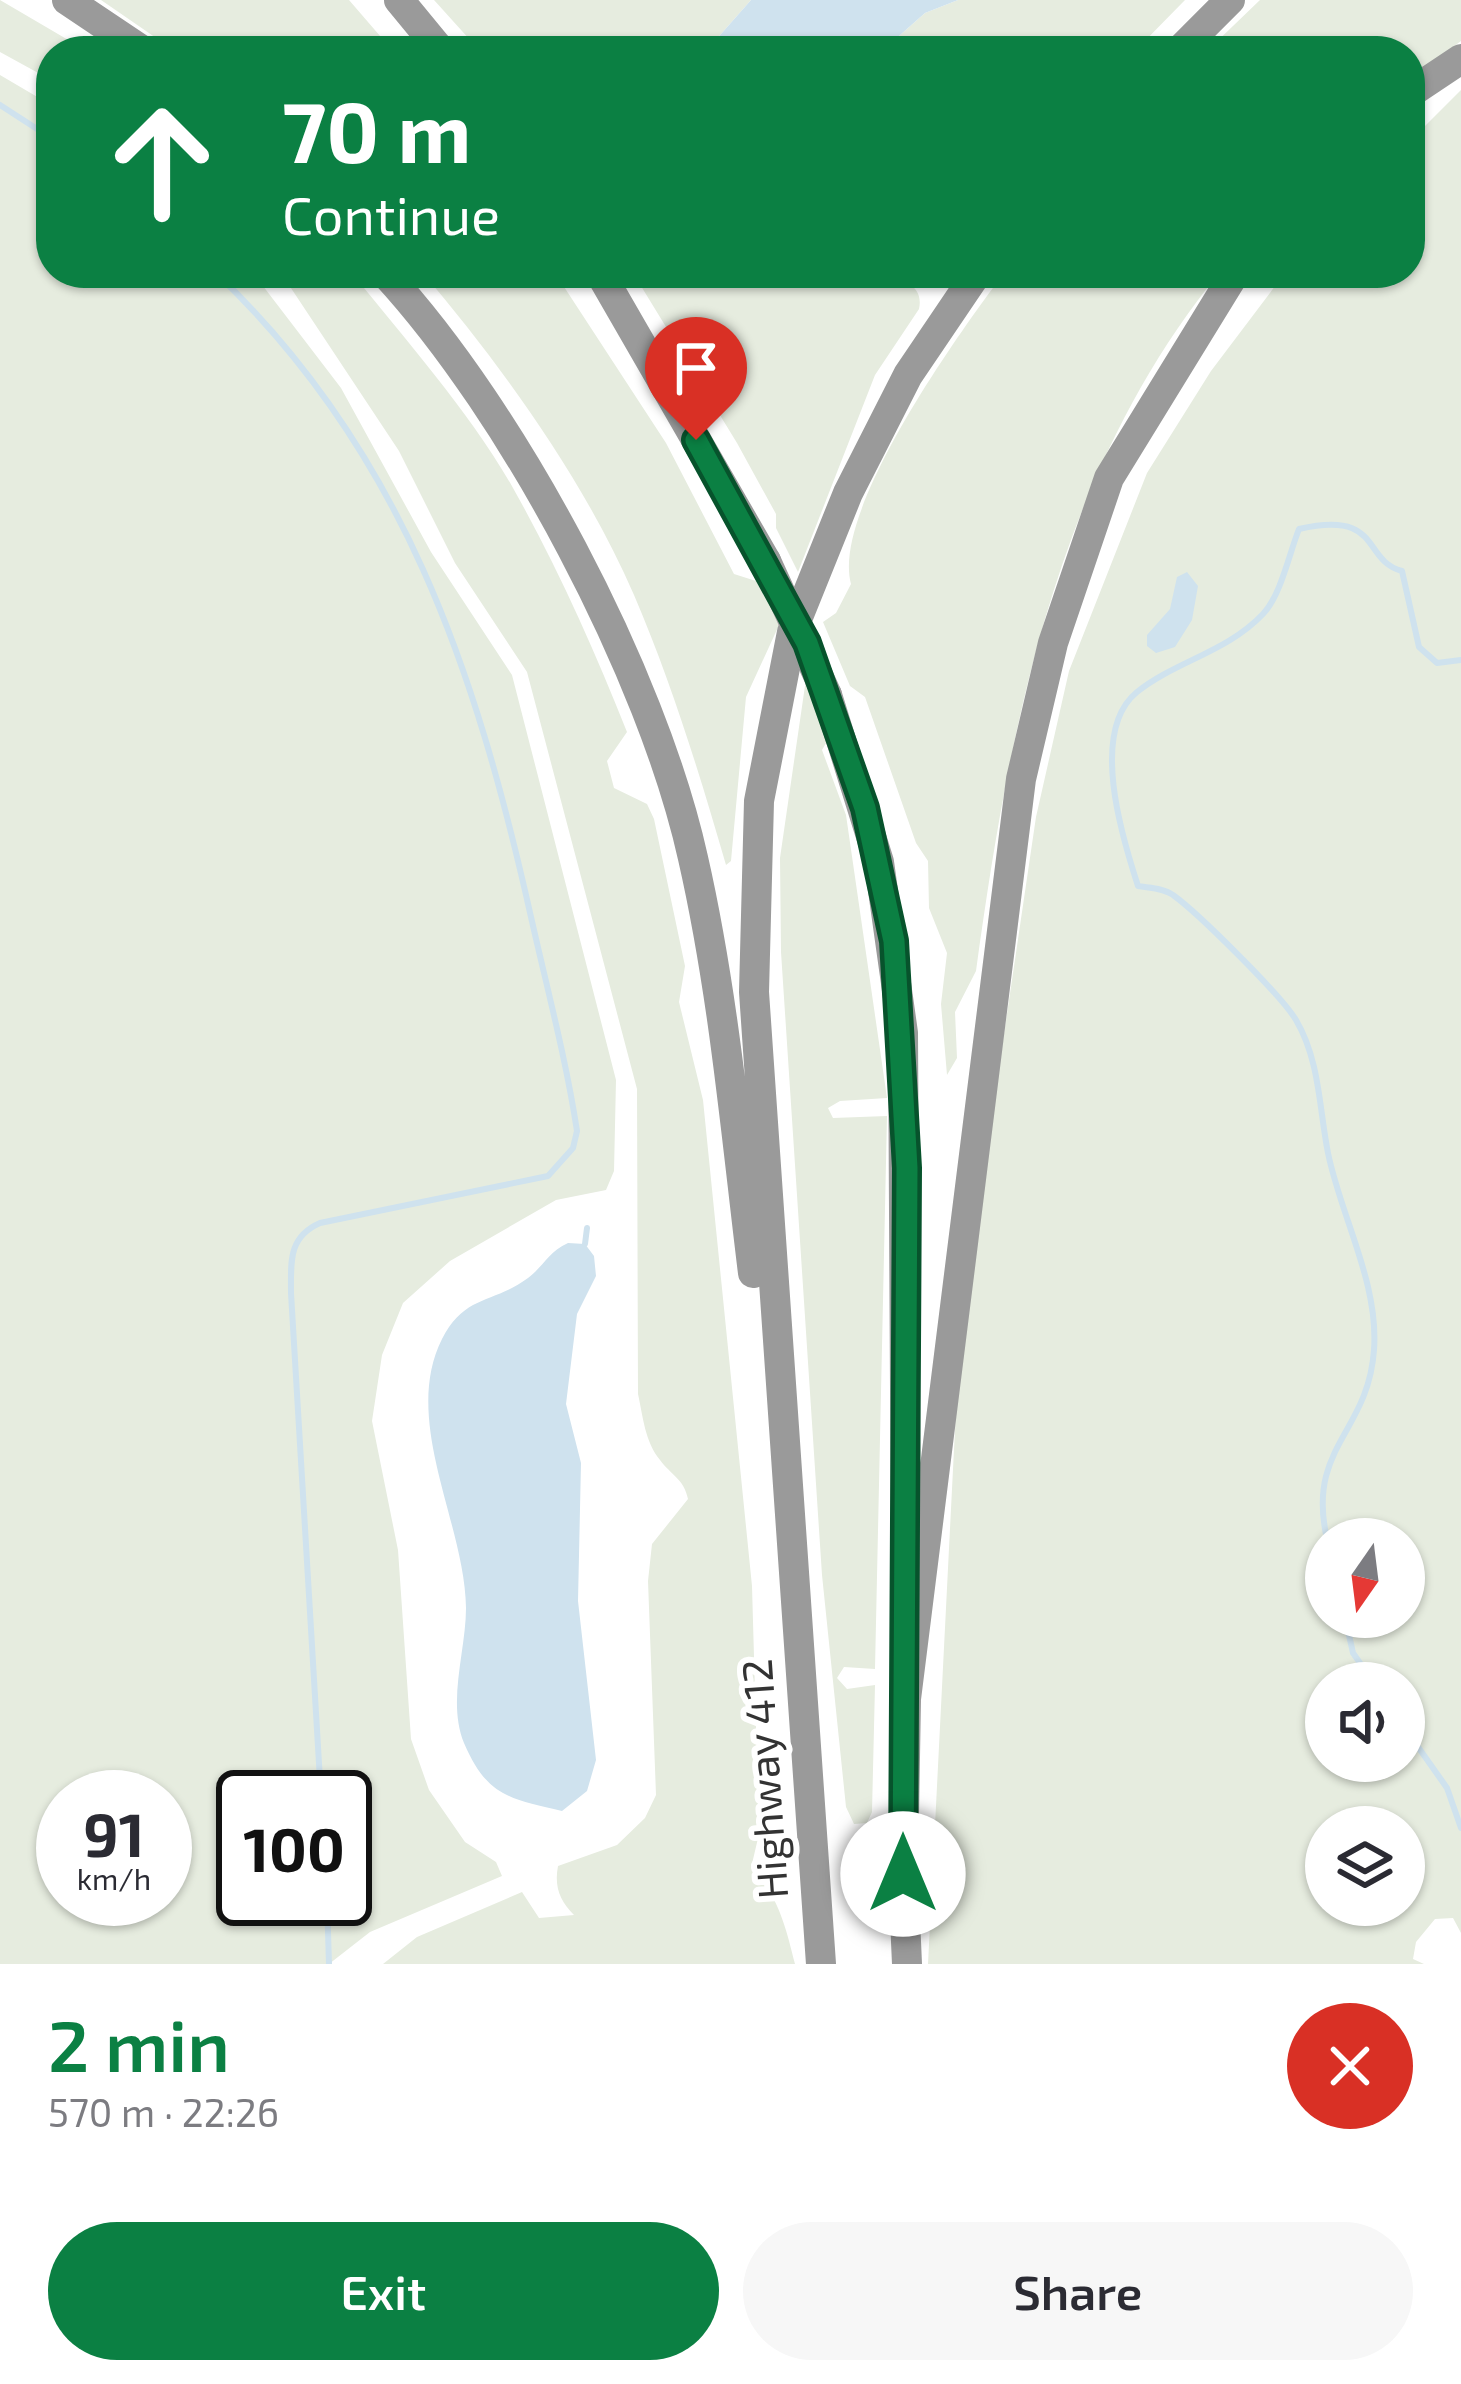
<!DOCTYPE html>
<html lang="en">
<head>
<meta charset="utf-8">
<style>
  :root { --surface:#fff; --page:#f7f7f7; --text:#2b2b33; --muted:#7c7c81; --accent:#0b8043 }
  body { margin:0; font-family:"Exo 2",sans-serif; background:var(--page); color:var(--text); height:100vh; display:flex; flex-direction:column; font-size:45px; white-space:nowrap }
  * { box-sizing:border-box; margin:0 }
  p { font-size:39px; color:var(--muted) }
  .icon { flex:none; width:66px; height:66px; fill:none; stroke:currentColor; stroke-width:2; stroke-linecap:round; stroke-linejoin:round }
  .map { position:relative; height:1964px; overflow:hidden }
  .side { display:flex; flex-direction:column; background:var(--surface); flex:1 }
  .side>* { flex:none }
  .guide { position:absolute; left:36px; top:36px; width:1389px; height:252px; border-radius:48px; box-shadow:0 3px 9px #0004; background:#0b8043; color:#fff; overflow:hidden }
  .needle { width:78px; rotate:194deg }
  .tools { position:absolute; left:1305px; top:1518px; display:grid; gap:24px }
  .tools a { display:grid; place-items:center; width:120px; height:120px; border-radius:50%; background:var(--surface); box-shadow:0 3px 9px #0004; font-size:60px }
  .speed { position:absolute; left:36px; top:1770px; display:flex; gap:24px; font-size:60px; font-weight:700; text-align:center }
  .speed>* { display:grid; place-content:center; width:156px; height:156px; border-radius:50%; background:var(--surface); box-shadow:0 3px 9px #0004; line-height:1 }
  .speed small { font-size:30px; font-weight:400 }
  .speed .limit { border:6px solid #111; border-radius:18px; background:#fff; color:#111 }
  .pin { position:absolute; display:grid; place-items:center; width:102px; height:102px; color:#fff; margin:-123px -51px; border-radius:50% 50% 50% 0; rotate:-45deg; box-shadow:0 0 12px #0007 }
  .pin .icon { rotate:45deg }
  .me { position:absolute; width:132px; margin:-66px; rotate:0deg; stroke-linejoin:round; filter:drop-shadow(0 0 9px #0008) }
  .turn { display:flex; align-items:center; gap:42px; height:252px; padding:0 48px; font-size:54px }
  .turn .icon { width:156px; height:156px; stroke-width:2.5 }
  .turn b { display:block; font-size:84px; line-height:102px }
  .round { display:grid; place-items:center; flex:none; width:126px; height:126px; border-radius:63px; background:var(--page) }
  .overview { display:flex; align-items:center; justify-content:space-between; height:204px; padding:0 48px }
  h1 { font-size:72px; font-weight:600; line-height:90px; color:var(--accent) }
  .button { display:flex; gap:24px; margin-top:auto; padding:24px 48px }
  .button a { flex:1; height:138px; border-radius:72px; background:var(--accent); color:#fff; font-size:48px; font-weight:600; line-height:138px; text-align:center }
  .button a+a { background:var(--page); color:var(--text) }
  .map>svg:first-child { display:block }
</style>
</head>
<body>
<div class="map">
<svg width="1461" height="1964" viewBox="0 0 1461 1964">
  <rect width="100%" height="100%" fill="#fff"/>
  <path fill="#e6ecdf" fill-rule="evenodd" d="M 0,0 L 87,51 L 51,51 L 51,80 L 0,52 Z
    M 101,0 L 349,0 L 393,51 L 175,51 Z
    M 434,0 L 751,0 L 706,51 L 480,51 Z
    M 958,0 L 1185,0 L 1135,51 L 882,51 L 925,13 Z
    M 1260,0 L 1461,0 L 1461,41 L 1410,79 L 1410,51 L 1207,51 Z
    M 0,75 L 51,105 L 51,273 L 253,273 L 341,388 L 431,552 L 512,675 L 616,1080 L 614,1171 L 606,1190 L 556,1200 L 450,1261 L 403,1303 L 382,1355 L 372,1421 L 398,1550 L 411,1739 L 429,1790 L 465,1842 L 496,1862 L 502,1876 L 370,1932 L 329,1964 L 0,1964 ZM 63,1797 L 165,1797 L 165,1899 L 63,1899 ZM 243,1797 L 345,1797 L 345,1899 L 243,1899 Z
    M 1461,90 L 1461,1933 L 1453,1918 L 1435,1919 L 1416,1942 L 1413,1959 L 1424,1964 L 928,1964 L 956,1410 L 980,1197 L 1036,817 L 1069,671 L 1147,473 L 1211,371 L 1285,273 L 1410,273 L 1410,141 ZM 1326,1539 L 1404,1539 L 1404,1617 L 1326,1617 ZM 1326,1683 L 1404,1683 L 1404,1761 L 1326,1761 ZM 1326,1827 L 1404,1827 L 1404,1905 L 1326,1905 Z
    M 281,273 L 352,273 C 407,342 470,412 513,488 C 557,566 594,649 627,732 L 607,761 L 614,788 L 647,804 L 654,819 L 685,966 L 679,1002 L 703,1100 L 752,1586 L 759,1834 L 751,1868 C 778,1894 786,1928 795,1964 L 383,1964 L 417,1937 L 522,1892 L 539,1918 L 574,1915 C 560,1901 554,1887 558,1866 L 617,1845 L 645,1818 L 656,1795 L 648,1581 L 652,1544 L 688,1499 C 684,1479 671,1475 660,1460 C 645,1442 643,1417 638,1394 L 637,1089 L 527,672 L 455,563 L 399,451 Z
    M 423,273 L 555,273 L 666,443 L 734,574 L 756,581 L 780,623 L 746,697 L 731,861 L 726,865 C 700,775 671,681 634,595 C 584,480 504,369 423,273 Z
    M 633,273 L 885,273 C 904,280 924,286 919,309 L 875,375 L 798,572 L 776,528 L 776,514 L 737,443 Z
    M 1004,273 L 1219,273 C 1057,472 1010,724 976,971 L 955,1012 L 957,1058 L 947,1075 L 941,1004 L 947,953 L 929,908 L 928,861 L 916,843 L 865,697 L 850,686 L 823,622 L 836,613 L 851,584 C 831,511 959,333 1004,273 Z
    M 806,679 L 829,738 L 822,750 L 846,815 L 887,1098 L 840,1101 L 828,1108 L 833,1118 L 887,1116 L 875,1669 L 844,1667 L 837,1678 L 847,1689 L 875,1685 L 872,1812 L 867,1823 L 854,1824 L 846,1807 L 822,1575 L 781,952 L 780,858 Z"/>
  <path fill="#cfe2ee" d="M 751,0 L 958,0 L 925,13 L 882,51 L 706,51 Z
    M 1187,572 L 1198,586 L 1192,620 L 1175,647 L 1156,653 L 1147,646 L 1147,635 L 1170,609 L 1177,577 Z
    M 568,1243 L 585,1244 L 594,1256 L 596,1276 L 577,1314 L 566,1404 L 581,1463 L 578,1601 L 596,1760 L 587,1791 L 562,1811 C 511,1799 487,1797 464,1743 C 447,1701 466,1651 466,1608 C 465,1523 401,1421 442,1339 C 465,1294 493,1304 528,1278 C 544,1266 548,1252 568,1243 Z"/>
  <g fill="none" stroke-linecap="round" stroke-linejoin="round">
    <path stroke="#cfe2ee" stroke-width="6" d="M 0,105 L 51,138
      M 216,273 C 403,451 476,671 531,917 C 547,988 566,1059 577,1131 L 573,1148 L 548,1176 L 320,1223 C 288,1237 291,1262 291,1293 L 321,1797
      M 585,1244 L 587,1228
      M 1327,1539 C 1306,1447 1368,1434 1374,1350 C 1379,1283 1341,1217 1328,1153 C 1319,1108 1320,1061 1296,1020 C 1281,995 1198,913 1173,895 C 1164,888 1149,888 1138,886 C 1122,837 1089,731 1137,692 C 1176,661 1227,652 1263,614 C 1281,595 1289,554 1299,529 C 1383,510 1361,560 1402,571 L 1419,647 L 1437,663 L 1461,660
      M 1345,1617 L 1353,1653 L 1374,1683
      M 1404,1727 L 1447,1788 L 1461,1828
      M 327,1899 L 329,1964"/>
    <path stroke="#9a9a9a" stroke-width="30" d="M 67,0 L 143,51
      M 399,0 L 441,51
      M 1179,51 L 1230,0
      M 1410,93 L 1461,59
      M 385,273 C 514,413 652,673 693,858 C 724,994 736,1135 753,1273
      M 600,273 L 766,561
      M 827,695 L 879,862 L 903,1033 L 906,1567
      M 821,1964 L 754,992 L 759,801 L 792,632 L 848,493 L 908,375 L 977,273
      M 907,1964 L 903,1874 L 906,1699 L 1021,779 L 1053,643 L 1109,478 L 1235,273"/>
    <path stroke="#9a9a9a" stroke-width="30" d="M 766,561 L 827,695"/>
  </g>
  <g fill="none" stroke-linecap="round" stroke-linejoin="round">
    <g stroke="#07532c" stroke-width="30">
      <path id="route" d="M 696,440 L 807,643 L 865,808 L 894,941 L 907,1168 L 903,1874"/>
    </g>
    <use href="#route" stroke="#0b8043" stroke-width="21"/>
  </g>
  <g text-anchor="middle" stroke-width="12" stroke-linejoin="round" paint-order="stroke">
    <g font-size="42" fill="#333" stroke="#fff">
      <text transform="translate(765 1779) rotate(-94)" y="15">Highway 412</text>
    </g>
  </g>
</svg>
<div class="tools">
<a><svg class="needle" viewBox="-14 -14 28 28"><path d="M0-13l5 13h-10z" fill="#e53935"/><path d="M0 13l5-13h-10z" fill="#7c7c81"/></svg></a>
<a><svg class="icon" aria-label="sound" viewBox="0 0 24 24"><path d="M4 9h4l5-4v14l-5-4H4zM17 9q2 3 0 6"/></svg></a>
<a><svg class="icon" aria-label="layers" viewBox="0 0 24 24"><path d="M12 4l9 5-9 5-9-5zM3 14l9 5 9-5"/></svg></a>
</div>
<div class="speed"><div>91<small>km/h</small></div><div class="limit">100</div></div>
<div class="pin" style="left:696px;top:440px;background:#d93025"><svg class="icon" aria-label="arrive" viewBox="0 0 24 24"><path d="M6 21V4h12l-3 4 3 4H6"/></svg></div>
<svg class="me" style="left:903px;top:1874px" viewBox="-20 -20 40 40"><circle r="19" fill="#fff"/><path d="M0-13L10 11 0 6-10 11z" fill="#0b8043"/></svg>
<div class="guide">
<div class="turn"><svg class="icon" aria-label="ahead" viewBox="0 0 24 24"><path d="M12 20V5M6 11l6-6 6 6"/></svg><div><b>70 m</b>Continue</div></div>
</div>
</div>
<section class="side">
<div class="overview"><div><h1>2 min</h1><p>570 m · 22:26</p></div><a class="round" style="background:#d93025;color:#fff"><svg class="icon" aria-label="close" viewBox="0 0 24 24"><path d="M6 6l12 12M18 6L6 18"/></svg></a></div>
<div class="button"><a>Exit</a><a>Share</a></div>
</section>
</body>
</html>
